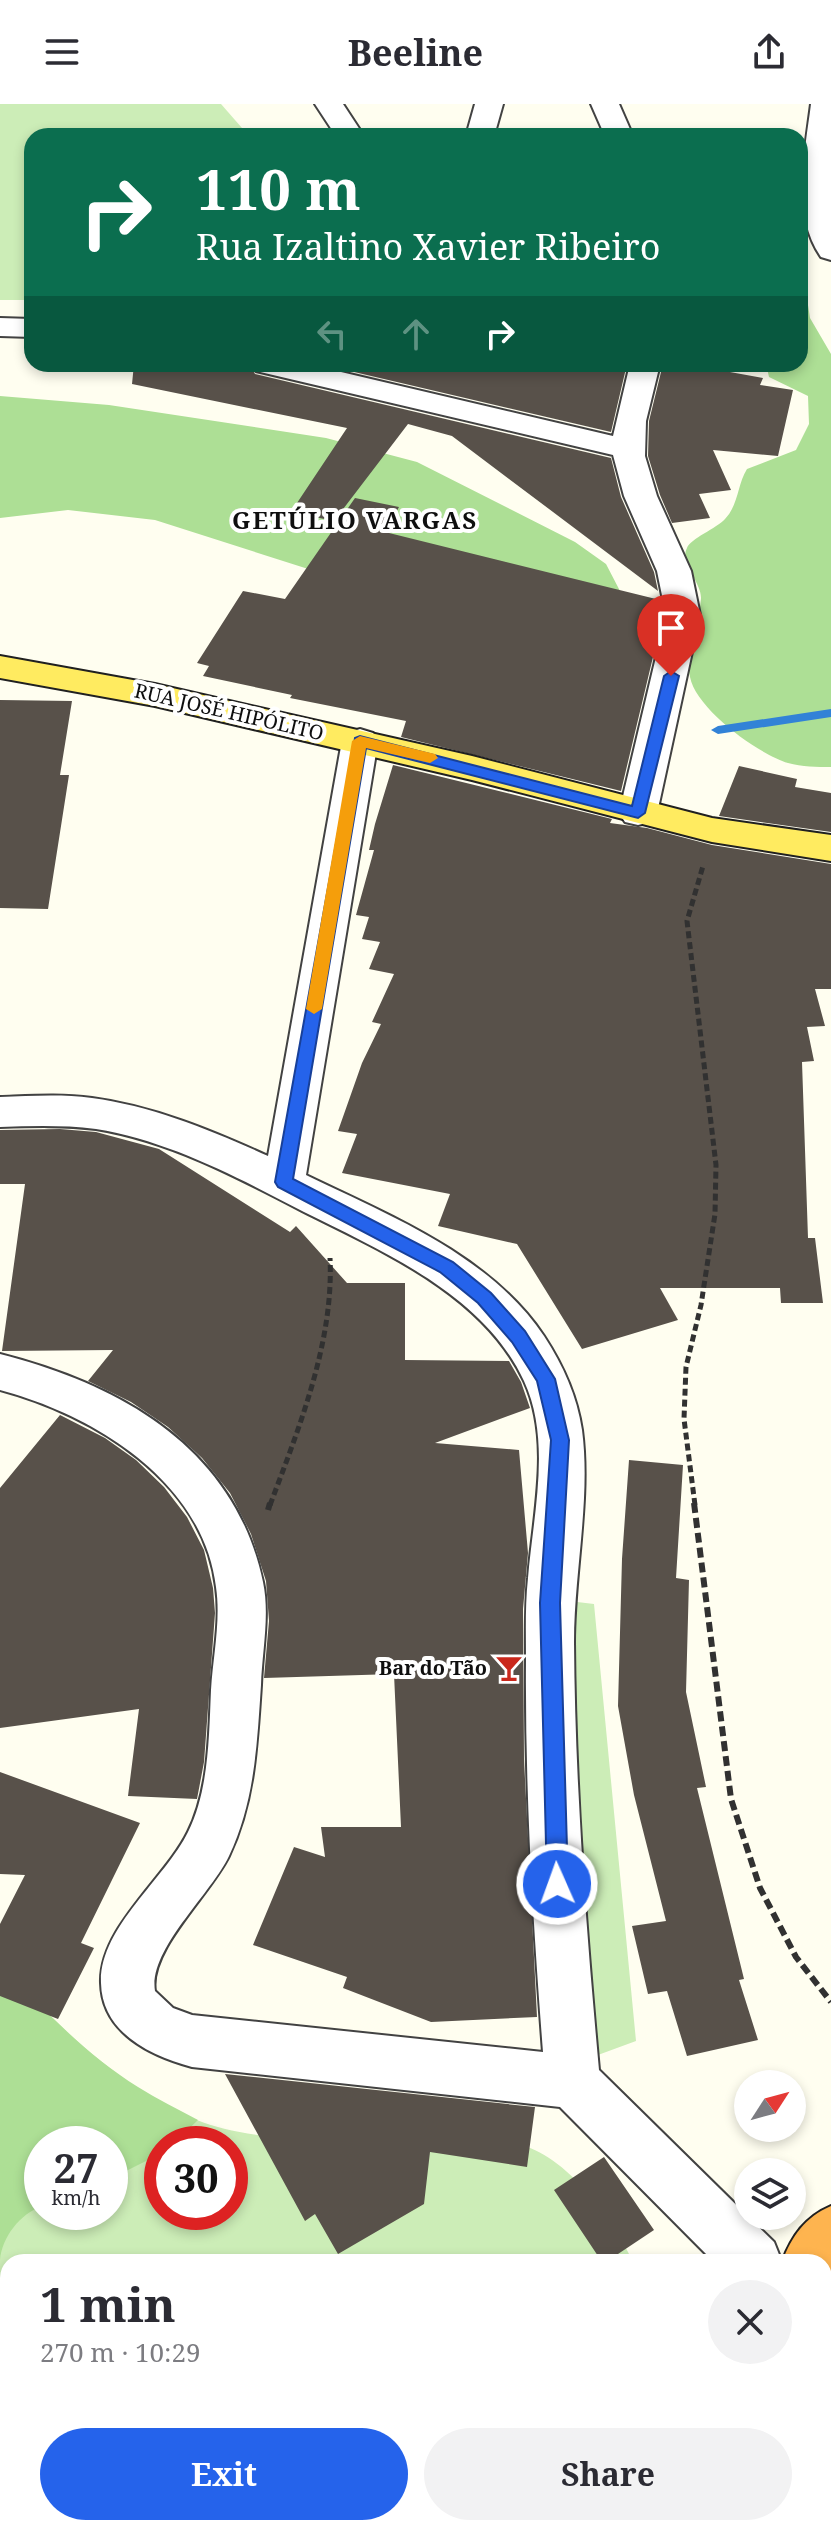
<!DOCTYPE html>
<html lang="en">
<head>
<meta charset="utf-8">
<style>
  :root { --surface:#fff; --page:#f2f2f3; --text:#2b2b33; --muted:#7c7c81; --accent:#2563eb }
  body { margin:0; font-family:"Noto Serif",serif; background:var(--page); color:var(--text); height:100vh; display:flex; flex-direction:column; font-size:30px; white-space:nowrap }
  * { box-sizing:border-box; margin:0 }
  p { font-size:26px; color:var(--muted) }
  .icon { flex:none; width:44px; height:44px; fill:none; stroke:currentColor; stroke-width:2; stroke-linecap:round; stroke-linejoin:round }
  .map { position:relative; flex:1; overflow:hidden }
  .panel { position:absolute; left:0px; top:2150px; width:832px; height:282px; display:flex; flex-direction:column; background:var(--surface); border-radius:24px 24px 0 0; box-shadow:0 4px 12px #0003 }
  .panel>* { flex:none }
  .top-card { position:absolute; left:24px; top:24px; width:784px; height:244px; border-radius:24px; box-shadow:0 4px 12px #0003; background:#0b6e4f; color:#fff; overflow:hidden }
  .needle { width:52px; rotate:54deg }
  .tools { position:absolute; left:734px; top:1966px; display:grid; gap:16px }
  .tools a { display:grid; place-items:center; width:72px; height:72px; border-radius:50%; background:var(--surface); box-shadow:0 4px 12px #0003; font-size:40px }
  .speed { position:absolute; left:24px; top:2022px; display:flex; gap:16px; font-size:40px; font-weight:700; text-align:center }
  .speed>* { display:grid; place-content:center; width:104px; height:104px; border-radius:50%; background:var(--surface); box-shadow:0 4px 12px #0003; line-height:1 }
  .speed small { font-size:20px; font-weight:400 }
  .speed .limit { border:12px solid #d22; background:#fff; color:#111 }
  .pin { position:absolute; display:grid; place-items:center; width:68px; height:68px; color:#fff; margin:-82px -34px; border-radius:50% 50% 50% 0; rotate:-45deg; box-shadow:0 0 8px #0007 }
  .pin .icon { rotate:45deg }
  .me { position:absolute; width:88px; margin:-44px; rotate:358deg; stroke-linejoin:round; filter:drop-shadow(0 0 6px #0008) }
  .turn { display:flex; align-items:center; gap:28px; height:168px; padding:0 40px; font-size:36px }
  .turn .icon { width:104px; height:104px; stroke-width:2.5 }
  .turn b { display:block; font-size:56px; line-height:68px }
  .lanes { display:flex; align-items:center; height:76px; padding:0 40px; background:#0003; justify-content:center; gap:40px; direction:ltr }
  .lanes .off { opacity:.35 }
  .round { display:grid; place-items:center; flex:none; width:84px; height:84px; border-radius:42px; background:var(--page) }
  .overview { display:flex; align-items:center; justify-content:space-between; height:136px; padding:0 40px }
  h1 { font-size:48px; font-weight:700; line-height:60px }
  .cta { display:flex; gap:16px; margin-top:auto; padding:16px 40px }
  .cta a { flex:1; height:92px; border-radius:48px; background:var(--accent); color:#fff; font-size:32px; font-weight:700; line-height:92px; text-align:center }
  .cta a+a { background:var(--page); color:var(--text) }
  header { display:flex; justify-content:space-between; align-items:center; height:104px; padding:0 40px; background:var(--surface); font-size:36px; font-weight:700 }
  .map>svg:first-child { display:block }
</style>
</head>
<body>
<header><svg class="icon" aria-label="menu" viewBox="0 0 24 24"><path d="M4 6h16M4 12h16M4 18h16"/></svg>Beeline<svg class="icon" aria-label="share" viewBox="0 0 24 24"><path d="M12 15V3M7 8l5-5 5 5M5 13v7h14v-7"/></svg></header>
<div class="map">
<svg width="831" height="2431" viewBox="0 0 831 2431">
  <rect width="100%" height="100%" fill="#fffef0"/>
  <path fill="#ccedb7" fill-rule="evenodd" d="M 0,0 L 221,0 L 249,32 L 32,32 L 32,196 L 0,196 Z
    M 552,1495 L 594,1500 L 636,1937 L 568,1962 Z
    M 0,1858 C 55,1920 119,1983 197,2016 C 261,2043 385,2036 456,2038 C 475,2038 499,2035 517,2040 C 566,2050 614,2116 633,2158 L 8,2158 L 8,2424 L 498,2424 L 493,2431 L 0,2431 ZM 42,2040 L 110,2040 L 110,2108 L 42,2108 ZM 162,2040 L 230,2040 L 230,2108 L 162,2108 Z"/>
  <path fill="#addf95" d="M 801,156 L 810,214 L 831,250 L 831,663 C 817,663 802,663 788,659 C 758,650 696,605 690,573 C 684,545 699,522 701,495 C 702,478 679,460 687,444 C 690,435 717,424 725,415 C 739,400 737,381 747,365 L 796,346 L 809,320 L 808,292 L 769,273 L 766,260 L 800,260 Z
    M 0,292 L 109,301 L 326,334 L 417,358 L 575,438 L 606,460 L 620,487 L 371,485 L 155,416 L 68,406 L 0,414 Z
    M 0,1858 C 41,1904 85,1950 138,1983 C 157,1995 178,2005 198,2016 L 173,2040 L 162,2040 L 162,2049 L 110,2075 L 110,2040 L 42,2040 L 42,2102 C 20,2110 2,2133 0,2156 Z"/>
  <g fill="none" stroke-linecap="round" stroke-linejoin="round">
    <path fill="#3282d7" fill-rule="evenodd" d="M 831,605 L 831,613 L 718,630 L 711,626 L 718,622 Z"/>
  </g>
  <path fill="#58514a" d="M 134,260 L 249,260 L 255,270 L 611,354 L 621,393 L 654,468 L 658,487 L 452,332 L 408,320 L 334,417 L 291,408 L 347,324 L 132,280 Z
    M 320,260 L 627,260 L 611,328 Z
    M 663,260 L 686,260 L 763,274 L 760,281 L 793,286 L 778,352 L 713,346 L 731,386 L 699,390 L 710,414 L 672,419 L 660,391 L 648,352 L 649,317 Z
    M 355,394 L 399,403 L 385,428 L 660,496 L 663,511 L 621,687 L 401,633 L 406,617 L 290,594 L 292,591 L 203,572 L 209,562 L 197,559 L 243,487 L 285,495 Z
    M 0,596 L 72,597 L 60,671 L 69,671 L 48,805 L 0,804 Z
    M 393,661 L 612,715 L 610,719 L 647,724 L 712,741 L 831,760 L 831,885 L 815,885 L 825,922 L 807,923 L 814,957 L 802,958 L 808,1134 L 815,1134 L 823,1199 L 781,1199 L 780,1184 L 660,1184 L 678,1216 L 582,1245 L 517,1140 L 438,1122 L 450,1090 L 342,1069 L 357,1030 L 338,1027 L 362,959 L 381,920 L 372,918 L 394,870 L 369,865 L 380,838 L 362,835 L 369,813 L 356,811 L 374,746 L 369,746 L 375,720 Z
    M 739,662 L 797,675 L 795,683 L 831,689 L 831,728 L 719,712 Z
    M 60,1025 L 96,1028 L 159,1045 L 290,1128 L 296,1122 L 347,1179 L 405,1179 L 405,1256 L 509,1257 L 521,1278 L 530,1304 L 435,1339 L 519,1346 L 528,1449 L 523,1505 L 524,1655 L 537,1913 L 431,1918 L 343,1884 L 347,1873 L 253,1841 L 294,1743 L 325,1753 L 321,1723 L 401,1723 L 394,1570 L 264,1574 L 269,1517 L 266,1477 L 251,1430 L 230,1389 L 202,1354 L 168,1323 L 131,1298 L 88,1277 L 113,1246 L 2,1247 L 25,1080 L 0,1080 L 0,1026 Z
    M 60,1311 L 105,1334 L 136,1356 L 164,1383 L 187,1413 L 204,1446 L 213,1484 L 215,1509 L 204,1658 L 197,1695 L 128,1692 L 139,1605 L 0,1624 L 0,1384 Z
    M 629,1356 L 683,1361 L 676,1474 L 689,1476 L 686,1588 L 706,1683 L 697,1684 L 744,1875 L 739,1876 L 758,1936 L 687,1952 L 667,1887 L 648,1890 L 632,1822 L 666,1817 L 634,1691 L 618,1602 L 622,1455 Z
    M 0,1668 L 140,1719 L 81,1839 L 94,1844 L 58,1915 L 0,1892 L 0,1820 L 25,1771 L 0,1770 Z
    M 225,1970 L 535,2003 L 527,2063 L 430,2048 L 424,2100 L 338,2150 L 315,2110 L 305,2117 Z
    M 604,2053 L 654,2126 L 606,2158 L 602,2158 L 554,2086 Z"/>
  <g fill="none" stroke-linecap="round" stroke-linejoin="round">
    <g stroke="#424242" stroke-width="4">
      <path id="minor" d="M 315,0 L 343,0 L 364,32 L 336,32 Z
        M 475,0 L 503,0 L 494,32 L 466,32 Z
        M 591,0 L 619,0 L 633,32 L 605,32 Z
        M 811,0 L 831,0 L 831,156 L 821,153 C 791,110 805,48 811,0 Z
        M 0,214 L 32,215 L 32,233 L 0,232 Z
        M 252,260 L 307,260 L 613,332 L 630,260 L 660,260 L 646,317 L 645,352 L 657,392 L 691,467 L 700,511 L 657,709 L 651,718 L 638,721 L 625,718 L 619,709 L 666,511 L 657,467 L 624,392 L 613,351 L 256,267 Z
        M 360,625 L 373,629 L 378,637 L 306,1071 C 389,1111 491,1152 544,1232 C 563,1261 577,1292 582,1326 C 591,1394 574,1469 574,1538 C 575,1681 586,1824 599,1966 L 774,2138 L 782,2158 L 714,2158 L 560,2003 L 192,1963 C 151,1952 102,1929 101,1879 C 99,1824 165,1775 188,1728 C 209,1686 209,1632 211,1586 C 213,1552 221,1517 216,1483 C 203,1377 94,1311 0,1286 L 0,1250 C 122,1281 235,1345 263,1478 C 270,1511 262,1548 261,1581 C 257,1640 255,1697 229,1752 C 211,1790 148,1846 155,1887 L 173,1904 L 192,1911 L 543,1948 C 533,1818 525,1688 526,1557 C 526,1530 525,1502 528,1474 C 533,1411 552,1337 524,1277 C 484,1191 384,1148 304,1108 C 239,1074 170,1037 96,1025 C 64,1021 32,1022 0,1023 L 0,993 C 31,992 62,990 92,994 C 153,1002 213,1027 268,1052 L 342,637 L 347,629 Z"/>
    </g>
    <g stroke="#202020" stroke-width="4">
      <path id="primary" d="M 0,552 L 155,580 L 472,652 L 712,714 L 831,731 L 831,757 L 712,738 L 472,676 L 155,602 L 0,574 Z"/>
    </g>
    <g stroke="#202020" stroke-width="4">
      <path id="motorway" d="M 831,2102 L 831,2177 L 824,2181 L 824,2158 L 782,2158 C 792,2132 805,2113 831,2102 Z
        M 831,2390 L 831,2431 L 795,2431 L 798,2424 L 824,2424 L 824,2393 Z
        M 553,2424 L 669,2424 L 666,2431 L 550,2431 Z"/>
    </g>
    <path stroke="#313131" stroke-width="5" stroke-dasharray="7 4" stroke-linecap="butt" d="M 270,1401 C 299,1324 334,1238 330,1154
      M 695,1401 L 684,1315 L 686,1263 L 701,1201 L 715,1110 L 716,1061 L 687,817 L 703,762"/>
    <path stroke="#313131" stroke-width="6" stroke-dasharray="10 5" stroke-linecap="butt" d="M 694,1399 L 731,1695 L 760,1784 L 796,1853 L 831,1898
      M 268,1406 L 270,1399"/>
    <use href="#minor" fill="#fff" fill-rule="evenodd"/>
    <use href="#primary" fill="#ffeb60" fill-rule="evenodd"/>
    <use href="#motorway" fill="#feb44f" fill-rule="evenodd"/>
  </g>
  <path fill="#2563eb" stroke="#184099" stroke-width="2" d="M 671,567 L 679,572 L 645,709 L 638,714 L 366,644 L 293,1075 L 453,1158 L 491,1189 L 525,1227 L 555,1275 L 569,1336 L 560,1499 L 568,1780 L 565,1787 L 557,1790 L 550,1787 L 547,1780 L 540,1499 L 551,1336 L 537,1277 L 512,1238 L 478,1199 L 440,1168 L 278,1083 L 275,1078 L 355,634 L 360,632 L 632,702 L 664,572 Z"/>
  <path fill="#f59e0b" d="M 360,632 L 435,650 L 438,654 L 430,659 L 366,644 L 322,905 L 314,910 L 306,905 L 352,637 Z"/>
  <defs>
    <g id="bar-bare" transform="scale(2.16)"><path d="M-6-5H6L.8 .8V4.5H3.5V6h-7V4.5H-.8V.8Z" fill="#ca281c" stroke="#fff" stroke-width="2.5" paint-order="stroke"/></g>
  </defs>
  <g fill-rule="evenodd">
    <use href="#bar-bare" x="509" y="1564"/>
  </g>
  <g text-anchor="middle" stroke-width="8" stroke-linejoin="round" paint-order="stroke">
    <g font-size="20" fill="#0f0f0f" stroke="#fff">
      <text transform="translate(229 608) rotate(13)" y="7">RUA JOSÉ HIPÓLITO</text>
    </g>
    <g font-size="20" font-weight="bold" fill="#0f0f0f" stroke="#fff" text-anchor="end">
      <text x="487" y="1571">Bar do Tão</text>
    </g>
    <g font-size="24" font-weight="bold" letter-spacing="2" fill="#0f0f0f" stroke="#fff">
      <text x="355" y="425">GETÚLIO VARGAS</text>
    </g>
  </g>
</svg>
<div class="tools">
<a><svg class="needle" viewBox="-14 -14 28 28"><path d="M0-13l5 13h-10z" fill="#e53935"/><path d="M0 13l5-13h-10z" fill="#7c7c81"/></svg></a>
<a><svg class="icon" aria-label="layers" viewBox="0 0 24 24"><path d="M12 4l9 5-9 5-9-5zM3 14l9 5 9-5"/></svg></a>
</div>
<div class="speed"><div>27<small>km/h</small></div><div class="limit">30</div></div>
<div class="pin" style="left:671px;top:572px;background:#d93025"><svg class="icon" aria-label="arrive" viewBox="0 0 24 24"><path d="M6 21V4h12l-3 4 3 4H6"/></svg></div>
<svg class="me" style="left:557px;top:1780px" viewBox="-20 -20 40 40"><circle r="17" fill="#2563eb" stroke="#fff" stroke-width="3"/><path d="M0-11L8 9 0 5-8 9z" fill="#fff"/></svg>
<div class="top-card">
<div class="turn"><svg class="icon" aria-label="right" viewBox="0 0 24 24"><path d="M7 20v-9h11M14 6l5 5-5 5"/></svg><div><b>110 m</b>Rua Izaltino Xavier Ribeiro</div></div>
<div class="lanes"><svg class="icon off" aria-label="left" viewBox="0 0 24 24"><path d="M17 20v-9H6M10 6l-5 5 5 5"/></svg><svg class="icon off" aria-label="ahead" viewBox="0 0 24 24"><path d="M12 20V5M6 11l6-6 6 6"/></svg><svg class="icon" aria-label="right" viewBox="0 0 24 24"><path d="M7 20v-9h11M14 6l5 5-5 5"/></svg></div>
</div>
<section class="panel">
<div class="overview"><div><h1>1 min</h1><p>270 m · 10:29</p></div><a class="round"><svg class="icon" aria-label="close" viewBox="0 0 24 24"><path d="M6 6l12 12M18 6L6 18"/></svg></a></div>
<div class="cta"><a>Exit</a><a>Share</a></div>
</section>
</div>
</body>
</html>
